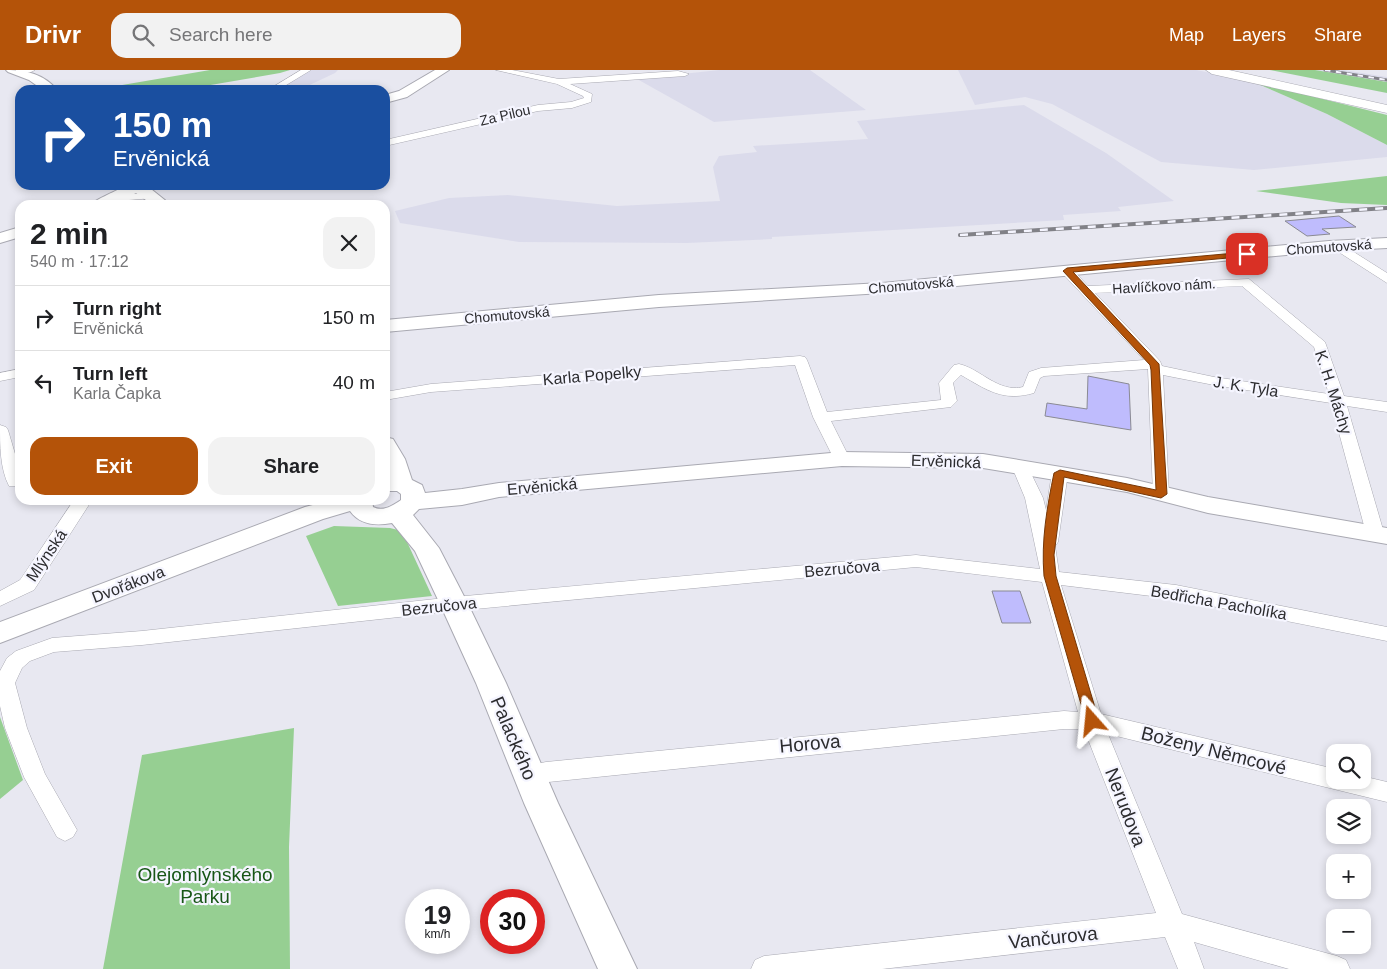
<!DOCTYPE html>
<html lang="en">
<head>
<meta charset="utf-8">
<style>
  :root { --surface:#fff; --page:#f2f2f2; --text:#202124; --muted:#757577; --line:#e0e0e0; --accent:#b45309 }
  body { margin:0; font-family:Helvetica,sans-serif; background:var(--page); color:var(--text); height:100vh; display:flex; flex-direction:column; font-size:19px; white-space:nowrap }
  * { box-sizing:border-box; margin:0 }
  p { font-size:16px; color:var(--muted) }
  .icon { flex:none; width:28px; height:28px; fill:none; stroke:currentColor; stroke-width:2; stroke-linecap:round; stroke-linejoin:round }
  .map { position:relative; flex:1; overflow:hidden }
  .side { position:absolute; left:15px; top:130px; width:375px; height:305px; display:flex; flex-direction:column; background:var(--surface); border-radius:15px; box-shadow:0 2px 8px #0003 }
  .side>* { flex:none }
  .guide { position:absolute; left:15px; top:15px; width:375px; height:105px; border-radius:15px; box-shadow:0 2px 8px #0003; background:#1a4fa0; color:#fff; overflow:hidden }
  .tools { position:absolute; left:1326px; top:674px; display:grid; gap:10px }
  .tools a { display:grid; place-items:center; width:45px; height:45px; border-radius:10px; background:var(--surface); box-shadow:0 2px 8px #0003; font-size:25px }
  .speed { position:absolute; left:405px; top:819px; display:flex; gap:10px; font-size:25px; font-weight:700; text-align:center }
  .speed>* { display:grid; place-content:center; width:65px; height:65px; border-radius:50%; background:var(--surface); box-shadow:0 2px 8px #0003; line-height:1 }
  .speed small { font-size:12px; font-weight:400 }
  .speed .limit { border:8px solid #d22; background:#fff; color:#111 }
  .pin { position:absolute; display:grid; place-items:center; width:42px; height:42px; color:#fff; margin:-21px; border-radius:10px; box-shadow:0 2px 8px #0006 }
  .me { position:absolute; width:55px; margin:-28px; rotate:342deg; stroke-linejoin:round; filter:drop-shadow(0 0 4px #0008) }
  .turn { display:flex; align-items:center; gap:18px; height:105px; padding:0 15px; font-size:22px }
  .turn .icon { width:65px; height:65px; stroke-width:2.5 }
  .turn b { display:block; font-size:35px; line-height:42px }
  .round { display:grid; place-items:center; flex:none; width:52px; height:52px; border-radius:15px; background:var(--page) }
  .summary { display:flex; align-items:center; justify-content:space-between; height:85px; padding:0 15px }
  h1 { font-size:30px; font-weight:600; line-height:38px }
  .button { display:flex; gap:10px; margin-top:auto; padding:10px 15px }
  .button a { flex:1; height:58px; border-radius:15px; background:var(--accent); color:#fff; font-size:20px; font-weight:600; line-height:58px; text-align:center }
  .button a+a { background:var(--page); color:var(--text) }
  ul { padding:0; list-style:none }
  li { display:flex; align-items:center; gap:15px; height:65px; padding:0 15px; border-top:1px solid var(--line) }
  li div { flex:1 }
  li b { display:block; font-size:19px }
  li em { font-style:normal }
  header { display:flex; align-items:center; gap:30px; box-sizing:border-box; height:70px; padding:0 25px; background:var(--accent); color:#fff }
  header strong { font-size:24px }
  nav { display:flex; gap:28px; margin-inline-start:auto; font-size:18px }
  .search { width:350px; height:45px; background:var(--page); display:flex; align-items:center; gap:12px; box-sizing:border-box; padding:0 18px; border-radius:15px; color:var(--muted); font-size:19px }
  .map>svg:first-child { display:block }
</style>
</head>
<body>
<header>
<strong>Drivr</strong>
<div class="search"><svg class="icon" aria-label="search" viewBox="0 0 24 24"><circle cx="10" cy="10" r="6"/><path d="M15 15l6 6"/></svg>Search here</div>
<nav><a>Map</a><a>Layers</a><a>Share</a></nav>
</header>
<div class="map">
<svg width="1387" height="899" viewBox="0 0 1387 899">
  <rect width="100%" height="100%" fill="#e8e8f1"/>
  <path fill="#dbdbeb" d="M 309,0 L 338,0 L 335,3 L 299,20 L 274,20 Z
    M 719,0 L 810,0 L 866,40 L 714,52 L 637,9 Z
    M 958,0 L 1196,0 L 1251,11 L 1327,44 L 1387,75 L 1387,87 L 1254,100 L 1161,92 L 1052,34 L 1025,27 L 975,35 Z
    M 1315,0 L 1343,0 L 1387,7 L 1387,12 Z
    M 1024,35 L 1106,83 L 1174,131 L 1118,137 L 1121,141 L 1063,145 L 1064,150 L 772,167 L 772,169 L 687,173 L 519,172 L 400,153 L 395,141 L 449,128 L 508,125 L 617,136 L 720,131 L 713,97 L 719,86 L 757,82 L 753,76 L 868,69 L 857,51 Z"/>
  <path fill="#96cf92" d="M 210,0 L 290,0 L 280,3 L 193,18 L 193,20 L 93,20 Z
    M 1270,0 L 1315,0 L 1387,12 L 1387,23 Z
    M 1251,11 L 1387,45 L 1387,75 L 1327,44 Z
    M 1387,106 L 1387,135 L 1341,133 L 1256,121 Z
    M 334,456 L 390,458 L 402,461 L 432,526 L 338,536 L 306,466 Z
    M 0,647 L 23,710 L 0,729 Z
    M 294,658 L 289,777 L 290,899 L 103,899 L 142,685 Z"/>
  <path fill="#bfbcfd" stroke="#8a8a93" d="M 1339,146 L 1356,157 L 1322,159 L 1330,164 L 1307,166 L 1285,151 Z
    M 1088,306 L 1129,314 L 1131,360 L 1045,346 L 1047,333 L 1087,339 Z
    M 992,521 L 1020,521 L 1031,553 L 1002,553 Z"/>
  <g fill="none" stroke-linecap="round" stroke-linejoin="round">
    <g stroke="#a9a9b2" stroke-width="1">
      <path id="street" d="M 16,0 L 35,0 L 31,2 L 16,4 Z
        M 301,0 L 311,0 L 278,20 L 268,20 Z
        M 496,0 L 512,0 L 559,9 L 678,1 L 689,4 L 685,6 L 570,14 L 592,24 L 591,32 L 572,38 L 538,41 L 385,76 L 385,70 L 538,35 L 571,32 L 584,28 L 583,26 L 557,14 Z
        M 150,123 L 154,124 L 155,126 L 154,128 L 116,131 L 111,128 L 116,125 Z
        M 1338,172 L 1387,203 L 1387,213 L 1334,179 L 1332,176 L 1334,173 Z
        M 1067,197 L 1071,198 L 1088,216 L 1249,209 L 1325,272 L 1344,326 L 1387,332 L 1387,342 L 1347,336 L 1384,463 L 1381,467 L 1375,469 L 1369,467 L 1366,463 L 1331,333 L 1214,315 L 1163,305 L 1169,424 L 1167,428 L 1161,429 L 1155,428 L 1153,424 L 1148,299 L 1044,306 L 1040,308 L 1034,323 C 1003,332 987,320 961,305 L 953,313 L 957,331 L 951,337 L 831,351 L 850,389 L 848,392 L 836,392 L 834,389 L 813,347 L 795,295 L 431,322 L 385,330 L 385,322 L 431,314 L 800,286 L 805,287 L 807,290 L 827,342 L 941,330 L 939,313 L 954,295 L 959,294 C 981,299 998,323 1023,317 L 1029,302 L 1041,298 L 1144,290 L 1063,204 L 1061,201 L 1063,198 ZM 1242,216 L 1314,277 L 1329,324 L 1214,307 L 1162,296 L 1160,291 L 1095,223 Z
        M 20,299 L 20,307 L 0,311 L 0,303 Z
        M 0,355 L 6,357 L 8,360 L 20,401 L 20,416 L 9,416 C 0,399 0,375 0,355 Z
        M 1020,392 L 1026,394 L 1028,397 L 1043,428 L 1046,440 L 1052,403 L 1054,399 L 1066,399 L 1068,403 L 1058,472 L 1055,476 L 1059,502 L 1176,515 L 1387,557 L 1387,571 L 1176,529 L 1061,515 L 1101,644 L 1335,699 L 1335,710 L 1362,710 L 1362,706 L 1387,712 L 1387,732 L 1108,664 L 1182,844 L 1337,886 L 1346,890 L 1350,899 L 1289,899 L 1194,872 L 1204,899 L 1178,899 L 1165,867 L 882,899 L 751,899 L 755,890 L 764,886 L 1156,843 L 1084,659 L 1064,659 L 529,714 L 521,711 L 518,704 L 521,697 L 546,692 L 1064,641 L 1078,642 L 1042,512 L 916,497 L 454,541 L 142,575 L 54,582 L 30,591 L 22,598 L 15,613 L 27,658 L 45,704 L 77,760 L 73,767 L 65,771 L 57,767 L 24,707 L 5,658 L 0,636 L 0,601 L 7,588 L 16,581 L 52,568 L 142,561 L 454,527 L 916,485 L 1040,499 L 1025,428 L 1012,397 L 1014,394 Z
        M 74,430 L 92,430 L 34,520 L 0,536 L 0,521 L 20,510 Z"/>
    </g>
    <g stroke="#a9a9b2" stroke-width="2">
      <path id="secondary" d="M 6,0 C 26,0 44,4 57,20 L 43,20 L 29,10 L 8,2 Z
        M 435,0 L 449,0 L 407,27 L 385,33 L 385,25 L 399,21 Z
        M 127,115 L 146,115 L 171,135 L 153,135 L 136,123 L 112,135 L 90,135 C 94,130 119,120 127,115 Z
        M 20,157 L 20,167 L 0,173 L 0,163 Z
        M 1387,168 L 1387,178 L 1329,181 L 882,223 L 659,237 L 385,262 L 385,250 L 659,225 L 882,213 L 1329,171 Z
        M 385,367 L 393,369 L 405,389 L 412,410 L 422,415 L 425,423 L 462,419 L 499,413 L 842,382 L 983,384 L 1127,408 L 1208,427 L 1387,458 L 1387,474 L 1208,443 L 1127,422 L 983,398 L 842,396 L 499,427 L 462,435 L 419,439 L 413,445 L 439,478 L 468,534 L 506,613 L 558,733 L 637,899 L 598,899 L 524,733 L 476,613 L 440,534 L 415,481 L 392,453 C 376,456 360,455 350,441 L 323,449 L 0,573 L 0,552 L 305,437 L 332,430 L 372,430 L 373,437 C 383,442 392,436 401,430 L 401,424 L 397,421 L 385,421 L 385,407 L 387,407 L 385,401 Z"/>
    </g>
    <g stroke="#a9a9b2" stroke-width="1">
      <path id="highway" d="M 1206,0 L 1229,0 L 1387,35 L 1387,43 L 1212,4 Z"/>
    </g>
    <use href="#street" fill="#fff" fill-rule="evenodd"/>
    <use href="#secondary" fill="#fff" fill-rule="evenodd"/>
    <use href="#highway" fill="#fff" fill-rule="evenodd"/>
    <g stroke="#818187" stroke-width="3">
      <path id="rail-far1" d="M 1325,0 L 1387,10"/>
    </g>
    <g stroke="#818187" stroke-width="4">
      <path id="rail" d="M 960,165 L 1387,138"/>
    </g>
    <use href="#rail-far1" stroke="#f5f5ff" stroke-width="2" stroke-dasharray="5.5" stroke-linecap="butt"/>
    <use href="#rail" stroke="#f5f5ff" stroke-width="2.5" stroke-dasharray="8" stroke-linecap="butt"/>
  </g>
  <path fill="#b45309" stroke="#753606" d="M 1247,182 L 1250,182 L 1250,186 L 1073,202 L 1159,294 L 1167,424 L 1161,428 L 1064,407 L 1054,485 L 1056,506 L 1099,651 L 1097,655 L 1092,656 L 1087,655 L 1044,506 C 1041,471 1047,437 1054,403 L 1060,400 L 1156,420 L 1151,300 L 1150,295 L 1063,201 L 1067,198 Z"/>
  <g text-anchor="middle" stroke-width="4.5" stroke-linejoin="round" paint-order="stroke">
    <g font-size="14" fill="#2c2c2f" stroke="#f5f5ff">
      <text transform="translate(505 45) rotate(-13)" y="5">Za Pilou</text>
      <text transform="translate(1329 177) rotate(-4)" y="5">Chomutovská</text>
      <text transform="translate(911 215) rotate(-5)" y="5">Chomutovská</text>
      <text transform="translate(1164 216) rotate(-3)" y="5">Havlíčkovo nám.</text>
      <text transform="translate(507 245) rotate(-5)" y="5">Chomutovská</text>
    </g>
    <g font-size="16" fill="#2c2c2f" stroke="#f5f5ff">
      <text transform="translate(592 305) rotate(-5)" y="6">Karla Popelky</text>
      <text transform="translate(1246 316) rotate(9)" y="6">J. K. Tyla</text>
      <text transform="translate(1334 322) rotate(72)" y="6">K. H. Máchy</text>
      <text transform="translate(946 391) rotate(2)" y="6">Ervěnická</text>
      <text transform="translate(542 416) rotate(-5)" y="6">Ervěnická</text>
      <text transform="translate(46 485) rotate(-56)" y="6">Mlýnská</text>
      <text transform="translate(842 498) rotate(-5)" y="6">Bezručova</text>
      <text transform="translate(128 514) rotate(-21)" y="6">Dvořákova</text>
      <text transform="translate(1219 532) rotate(10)" y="6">Bedřicha Pacholíka</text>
      <text transform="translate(439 536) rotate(-6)" y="6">Bezručova</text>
    </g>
    <g font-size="19" fill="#2c2c2f" stroke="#f5f5ff">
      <text transform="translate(514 668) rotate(67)" y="7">Palackého</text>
      <text transform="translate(810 673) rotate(-5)" y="7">Horova</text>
      <text transform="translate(1214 680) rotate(14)" y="7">Boženy Němcové</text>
      <text transform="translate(1126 737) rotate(69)" y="7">Nerudova</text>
      <text transform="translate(1053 867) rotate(-6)" y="7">Vančurova</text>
    </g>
    <g font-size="19" fill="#175616" stroke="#f5f5ff">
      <text x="205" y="811">Olejomlýnského<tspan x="205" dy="22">Parku</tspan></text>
    </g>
  </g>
</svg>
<div class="tools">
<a><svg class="icon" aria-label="search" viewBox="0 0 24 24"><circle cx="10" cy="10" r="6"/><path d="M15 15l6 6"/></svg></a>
<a><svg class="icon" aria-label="layers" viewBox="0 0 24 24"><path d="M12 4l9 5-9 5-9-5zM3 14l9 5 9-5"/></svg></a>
<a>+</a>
<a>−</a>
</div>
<div class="speed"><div>19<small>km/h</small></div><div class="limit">30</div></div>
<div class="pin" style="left:1247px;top:184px;background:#d93025"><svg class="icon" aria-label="arrive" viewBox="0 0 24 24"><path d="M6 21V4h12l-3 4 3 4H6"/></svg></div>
<svg class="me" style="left:1092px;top:651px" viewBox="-20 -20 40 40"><path d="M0-17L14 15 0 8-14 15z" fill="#b45309" stroke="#fff" stroke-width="4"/></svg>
<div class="guide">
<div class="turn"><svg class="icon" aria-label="right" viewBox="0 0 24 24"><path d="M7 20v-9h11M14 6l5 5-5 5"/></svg><div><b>150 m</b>Ervěnická</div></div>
</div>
<section class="side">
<div class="summary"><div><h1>2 min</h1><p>540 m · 17:12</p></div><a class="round"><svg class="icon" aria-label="close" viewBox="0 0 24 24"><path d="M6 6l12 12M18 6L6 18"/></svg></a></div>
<ul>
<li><svg class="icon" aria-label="right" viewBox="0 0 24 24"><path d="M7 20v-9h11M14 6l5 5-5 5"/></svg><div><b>Turn right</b><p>Ervěnická</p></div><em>150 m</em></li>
<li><svg class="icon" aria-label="left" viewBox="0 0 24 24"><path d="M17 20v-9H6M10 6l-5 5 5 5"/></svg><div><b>Turn left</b><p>Karla Čapka</p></div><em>40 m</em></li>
</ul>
<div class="button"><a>Exit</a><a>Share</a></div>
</section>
</div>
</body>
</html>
